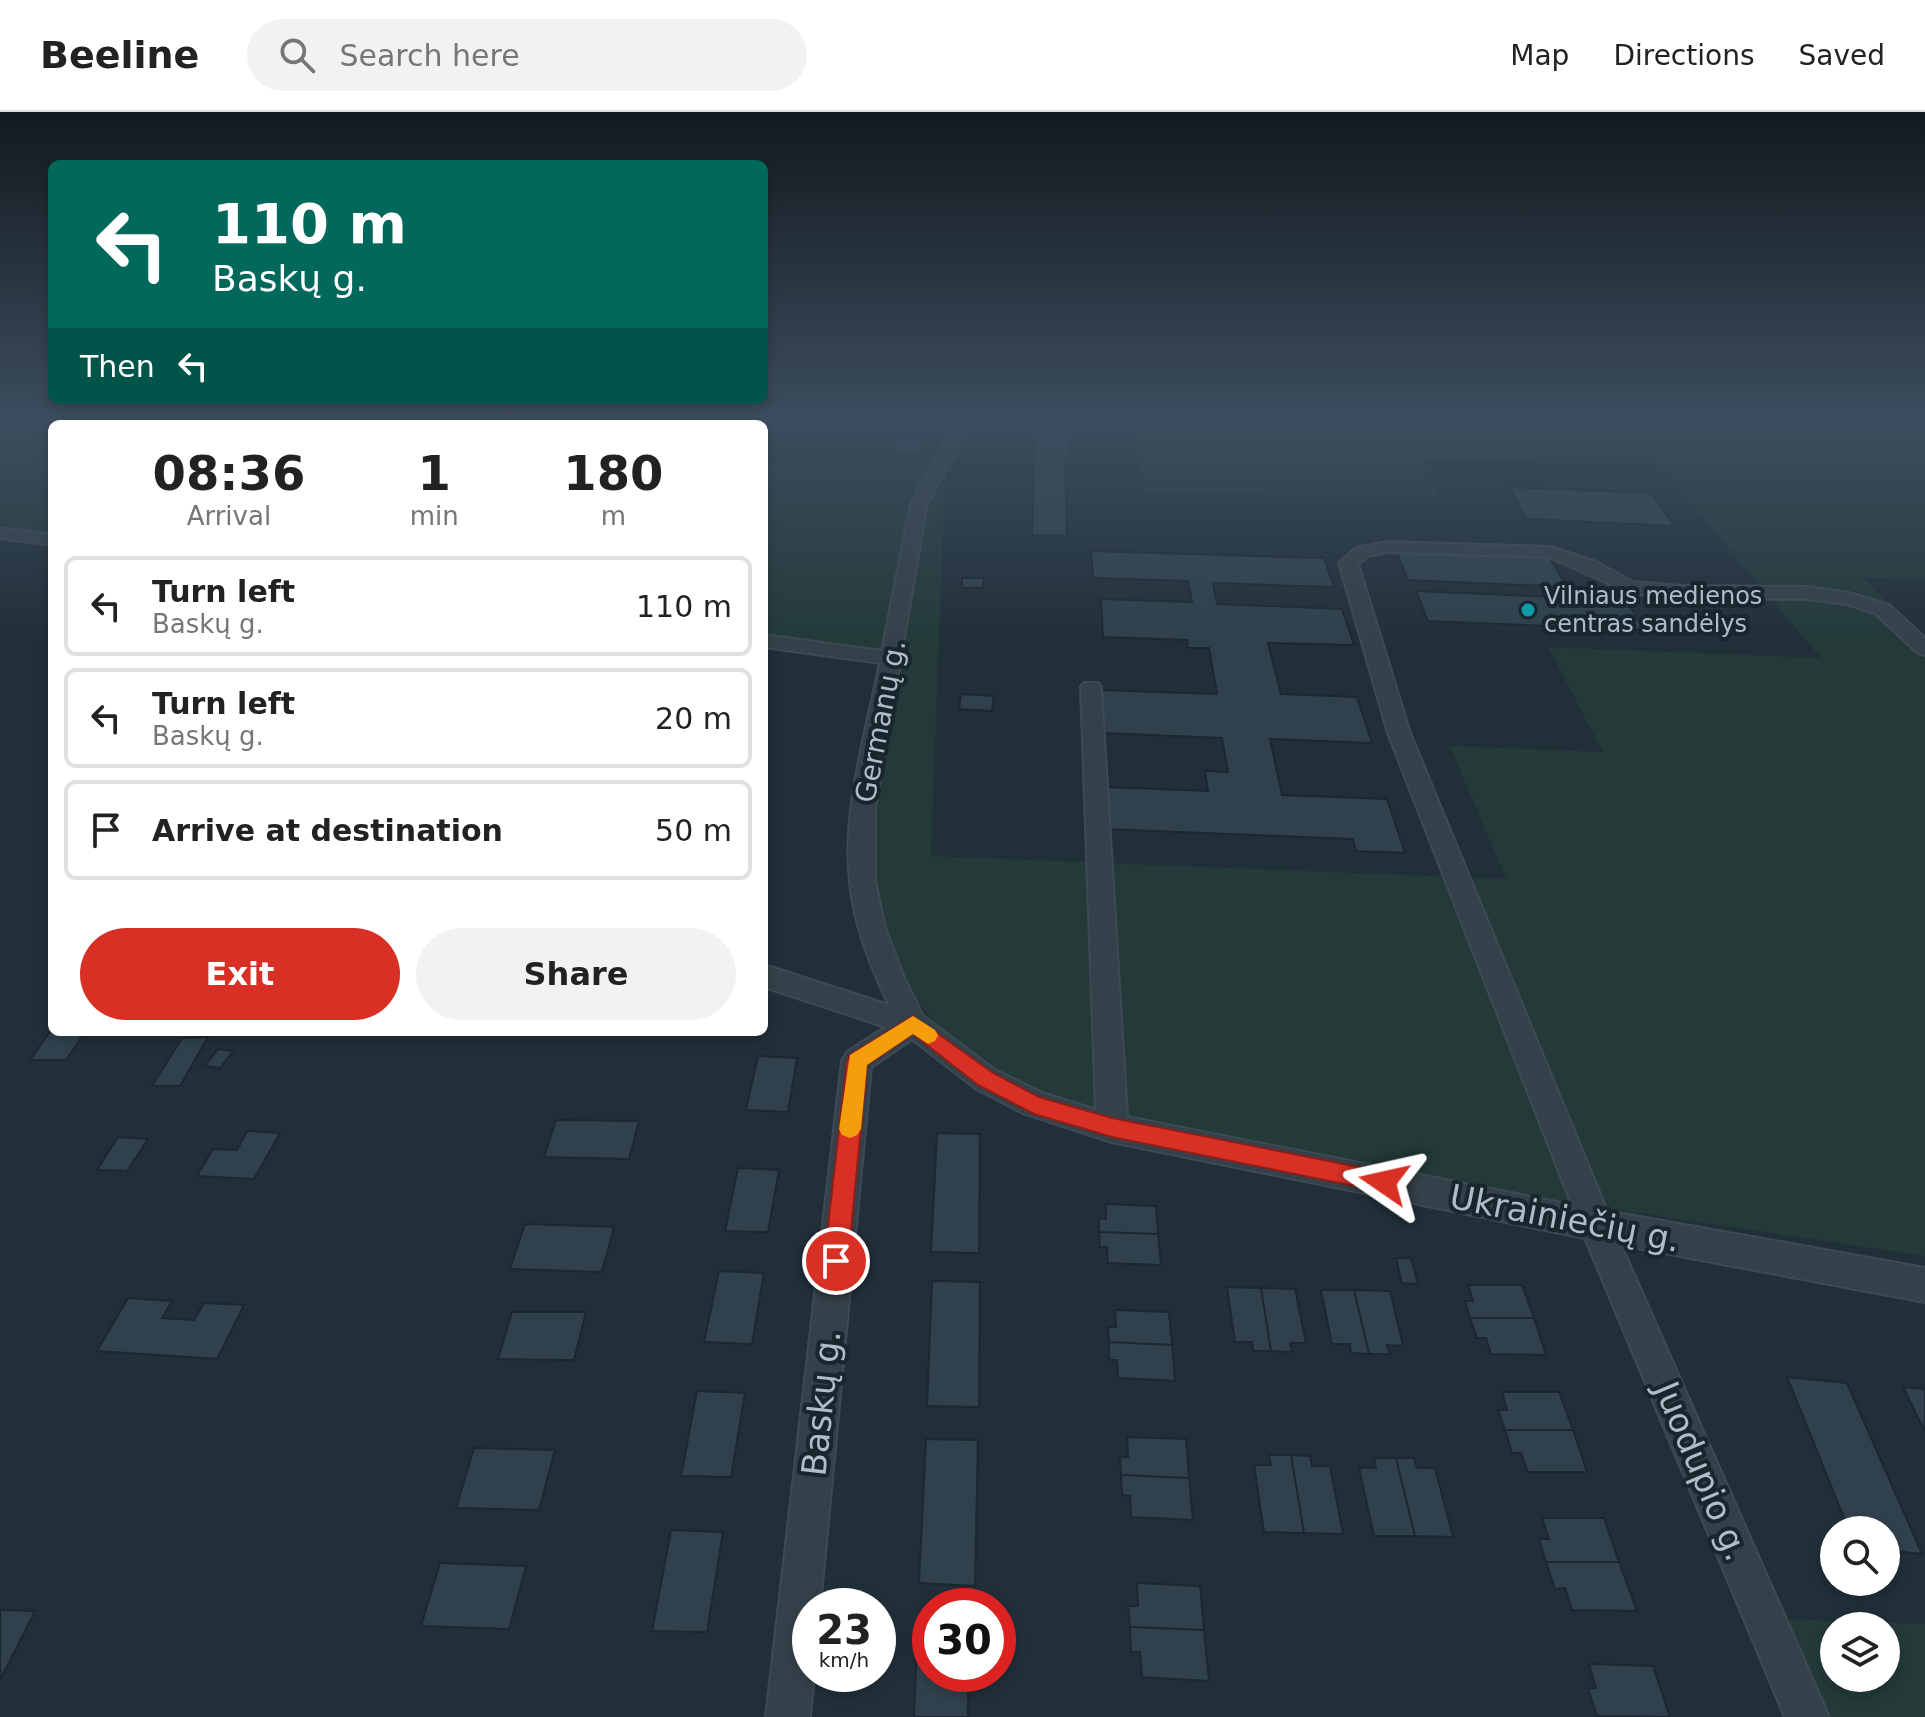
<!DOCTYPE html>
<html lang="en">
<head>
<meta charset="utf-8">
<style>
  :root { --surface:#fff; --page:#f2f2f2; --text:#222; --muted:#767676; --line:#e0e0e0; --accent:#d93025 }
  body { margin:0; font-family:"DejaVu Sans",sans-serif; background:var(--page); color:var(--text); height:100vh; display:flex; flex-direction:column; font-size:30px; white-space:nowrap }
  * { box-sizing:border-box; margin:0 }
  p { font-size:26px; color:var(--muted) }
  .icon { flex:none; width:44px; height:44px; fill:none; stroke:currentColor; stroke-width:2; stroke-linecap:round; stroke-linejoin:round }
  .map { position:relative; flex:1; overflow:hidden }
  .sheet { position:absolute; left:48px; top:308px; width:720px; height:616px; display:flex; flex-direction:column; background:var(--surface); border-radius:12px; box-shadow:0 4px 12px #0003 }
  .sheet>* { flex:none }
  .top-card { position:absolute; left:48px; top:48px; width:720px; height:244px; border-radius:12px; box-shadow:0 4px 12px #0003; background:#00695c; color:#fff; overflow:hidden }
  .buttons { position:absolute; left:1820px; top:1404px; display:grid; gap:16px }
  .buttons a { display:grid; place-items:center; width:80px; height:80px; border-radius:50%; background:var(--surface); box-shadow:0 4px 12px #0003; font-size:40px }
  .speed { position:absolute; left:792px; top:1476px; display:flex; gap:16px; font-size:40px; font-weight:700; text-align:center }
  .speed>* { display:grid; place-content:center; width:104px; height:104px; border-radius:50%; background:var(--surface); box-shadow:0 4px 12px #0003; line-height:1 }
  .speed small { font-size:20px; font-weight:400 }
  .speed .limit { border:12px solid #d22; background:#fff; color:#111 }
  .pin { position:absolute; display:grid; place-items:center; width:68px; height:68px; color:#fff; margin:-34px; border:4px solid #fff; border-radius:50%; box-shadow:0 2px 8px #0007 }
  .me { position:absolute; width:88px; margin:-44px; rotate:281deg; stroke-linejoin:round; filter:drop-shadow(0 0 6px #0008) }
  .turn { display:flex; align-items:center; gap:28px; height:168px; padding:0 32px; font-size:36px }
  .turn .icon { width:104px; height:104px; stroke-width:2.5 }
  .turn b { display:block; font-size:56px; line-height:68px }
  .then { display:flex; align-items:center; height:76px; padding:0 32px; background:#0003; gap:16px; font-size:30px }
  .eta { display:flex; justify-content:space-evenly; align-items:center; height:136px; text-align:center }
  .eta b { font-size:48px; font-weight:700; line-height:56px }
  .cta { display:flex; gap:16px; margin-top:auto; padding:16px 32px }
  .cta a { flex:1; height:92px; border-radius:48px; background:var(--accent); color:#fff; font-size:32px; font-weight:700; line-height:92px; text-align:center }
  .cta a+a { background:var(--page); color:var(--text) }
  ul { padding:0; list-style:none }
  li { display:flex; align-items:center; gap:24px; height:100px; margin:0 16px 12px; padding:0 16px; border:4px solid var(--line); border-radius:12px }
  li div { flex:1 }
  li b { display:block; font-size:30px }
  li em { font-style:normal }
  header { display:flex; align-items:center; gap:48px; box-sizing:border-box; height:112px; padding:0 40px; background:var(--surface); border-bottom:2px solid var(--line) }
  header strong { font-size:38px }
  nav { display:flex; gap:44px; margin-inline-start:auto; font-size:28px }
  .search { width:560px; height:72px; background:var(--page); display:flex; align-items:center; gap:20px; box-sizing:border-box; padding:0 28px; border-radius:44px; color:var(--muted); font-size:30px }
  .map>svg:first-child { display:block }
</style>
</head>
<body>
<header>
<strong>Beeline</strong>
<div class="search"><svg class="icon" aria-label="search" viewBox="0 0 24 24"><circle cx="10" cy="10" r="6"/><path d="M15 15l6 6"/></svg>Search here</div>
<nav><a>Map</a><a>Directions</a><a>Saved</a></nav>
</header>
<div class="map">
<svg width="1925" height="1605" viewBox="0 0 1925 1605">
  <rect width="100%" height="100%" fill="#212f39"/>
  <path fill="#233a39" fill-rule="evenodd" d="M 0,307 L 683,307 L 680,312 L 52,312 L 52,424 L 0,416 Z
    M 1136,307 L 1675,307 L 1777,312 L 1774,307 L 1925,307 L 1925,467 L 1864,466 L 1925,530 L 1925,1144 L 1497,1080 L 1064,991 C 1046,983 1026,977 1008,968 C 910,921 868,812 872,709 C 872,691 878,673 881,655 C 888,619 895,583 901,548 L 880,538 L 764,522 L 764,351 L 945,358 L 931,744 L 1506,767 L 1450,634 L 1603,640 L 1548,535 L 1821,546 L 1656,350 L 1420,349 L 1439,385 L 1143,381 Z
    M 1785,1507 L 1925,1512 L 1925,1605 L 1828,1605 ZM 1834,1514 L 1886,1514 L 1886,1566 L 1834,1566 Z"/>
  <path fill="#30414d" stroke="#1c2830" stroke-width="2" d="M 1035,307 L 1069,307 L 1070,344 L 1065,344 L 1067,424 L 1032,423 Z
    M 894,326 L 921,327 L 919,340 L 891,339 Z
    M 1509,375 L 1651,381 L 1675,414 L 1526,407 Z
    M 1091,439 L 1324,446 L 1334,475 L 1213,471 L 1217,492 L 1342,497 L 1354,533 L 1268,531 L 1281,582 L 1357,585 L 1372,631 L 1270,627 L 1282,683 L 1387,687 L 1405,741 L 1356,739 L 1353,727 L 1107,717 L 1105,675 L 1208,679 L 1205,659 L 1228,660 L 1222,626 L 1102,621 L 1100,578 L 1217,582 L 1209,536 L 1188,536 L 1187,528 L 1103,525 L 1101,487 L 1192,490 L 1188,469 L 1093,466 Z
    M 1396,439 L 1550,446 L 1567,475 L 1408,468 Z
    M 962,466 L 983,466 L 983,476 L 962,476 Z
    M 1416,479 L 1626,488 L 1645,518 L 1428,509 Z
    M 961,582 L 994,584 L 992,599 L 959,597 Z
    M 52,917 L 52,920 L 85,920 L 66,948 L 30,948 Z
    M 208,925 L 180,974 L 152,974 L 182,926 Z
    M 218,937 L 233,939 L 220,956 L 205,954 Z
    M 758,944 L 797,946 L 788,1000 L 746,998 Z
    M 556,1008 L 639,1009 L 629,1047 L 544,1045 Z
    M 247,1019 L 280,1021 L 254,1067 L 197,1064 L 213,1037 L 237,1038 Z
    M 937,1021 L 980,1022 L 979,1141 L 931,1140 Z
    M 118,1025 L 148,1027 L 127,1059 L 97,1058 Z
    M 738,1056 L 779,1058 L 768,1120 L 725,1119 Z
    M 1106,1092 L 1156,1094 L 1158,1122 L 1099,1120 L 1099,1106 L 1106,1107 Z
    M 525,1112 L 614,1115 L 602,1160 L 510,1157 Z
    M 1099,1120 L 1158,1122 L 1161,1153 L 1108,1151 L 1107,1135 L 1100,1135 Z
    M 1396,1146 L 1411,1146 L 1418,1172 L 1402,1171 Z
    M 719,1159 L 764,1161 L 752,1232 L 704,1230 Z
    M 932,1169 L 980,1170 L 979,1295 L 927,1294 Z
    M 1468,1173 L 1522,1173 L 1534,1206 L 1470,1206 L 1465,1189 L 1473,1189 Z
    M 1227,1175 L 1261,1176 L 1271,1239 L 1253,1239 L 1252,1230 L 1235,1230 Z
    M 1261,1176 L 1295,1177 L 1306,1231 L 1290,1231 L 1292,1240 L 1271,1239 Z
    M 1321,1178 L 1354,1178 L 1369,1242 L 1351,1241 L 1350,1232 L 1332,1232 Z
    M 1354,1178 L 1390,1179 L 1403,1234 L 1387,1233 L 1390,1242 L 1369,1242 Z
    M 128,1186 L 172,1189 L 162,1206 L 194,1208 L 204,1191 L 244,1193 L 217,1247 L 97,1239 Z
    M 1115,1198 L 1169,1200 L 1172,1233 L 1109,1230 L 1108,1215 L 1116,1215 Z
    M 512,1200 L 586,1200 L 574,1248 L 498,1247 Z
    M 1470,1206 L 1534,1206 L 1546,1243 L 1491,1242 L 1486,1226 L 1477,1226 Z
    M 1109,1230 L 1172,1233 L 1175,1269 L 1118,1266 L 1117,1248 L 1109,1248 Z
    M 1787,1265 L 1847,1271 L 1922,1442 L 1886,1438 L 1886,1418 L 1849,1418 Z
    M 1903,1275 L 1925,1277 L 1925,1320 Z
    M 697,1279 L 745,1281 L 731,1365 L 681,1364 Z
    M 1502,1280 L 1559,1280 L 1573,1318 L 1505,1318 L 1498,1298 L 1507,1298 Z
    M 1505,1318 L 1573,1318 L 1587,1360 L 1528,1360 L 1521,1341 L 1512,1341 Z
    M 1127,1325 L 1186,1327 L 1189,1366 L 1121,1363 L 1120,1345 L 1128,1345 Z
    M 926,1327 L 978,1328 L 975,1474 L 919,1471 Z
    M 474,1336 L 555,1338 L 539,1398 L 456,1396 Z
    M 1269,1343 L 1291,1343 L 1304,1421 L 1264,1420 L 1254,1353 L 1271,1353 Z
    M 1291,1343 L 1310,1344 L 1312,1354 L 1330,1354 L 1343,1422 L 1304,1421 Z
    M 1374,1346 L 1396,1346 L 1415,1424 L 1374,1424 L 1359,1356 L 1376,1356 Z
    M 1396,1346 L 1414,1346 L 1417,1356 L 1435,1356 L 1453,1425 L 1415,1424 Z
    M 1121,1363 L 1189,1366 L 1193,1408 L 1131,1405 L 1130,1384 L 1122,1383 Z
    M 1542,1406 L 1604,1406 L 1619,1450 L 1546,1450 L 1539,1427 L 1549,1427 Z
    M 671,1418 L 723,1420 L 707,1520 L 652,1519 Z
    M 1546,1450 L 1619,1450 L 1637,1499 L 1572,1498 L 1565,1476 L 1555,1477 Z
    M 440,1451 L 526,1454 L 509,1517 L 421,1514 Z
    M 1137,1471 L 1200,1474 L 1204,1518 L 1130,1515 L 1128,1494 L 1138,1494 Z
    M 0,1498 L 35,1499 L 0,1568 Z
    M 1130,1515 L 1204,1518 L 1209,1569 L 1142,1565 L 1140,1540 L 1131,1540 Z
    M 917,1531 L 930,1532 L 930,1562 L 968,1562 L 968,1605 L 914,1605 Z
    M 1589,1552 L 1653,1554 L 1670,1605 L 1597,1604 L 1588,1576 L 1596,1576 Z"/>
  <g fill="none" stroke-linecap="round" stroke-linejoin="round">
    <g stroke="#3e4a53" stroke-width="4">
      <path id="minor" d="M 950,307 L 964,307 L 959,334 L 927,391 L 875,696 L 875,769 L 885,816 L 904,866 L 923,904 L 995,958 L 1042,981 L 1096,998 L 1081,575 L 1084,571 L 1098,571 L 1101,575 L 1127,1005 L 1572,1093 L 1388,621 L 1339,451 L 1356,436 L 1387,430 L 1551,435 L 1596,450 L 1633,470 L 1682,474 L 1808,475 L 1849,481 L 1889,493 L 1925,526 L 1925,543 L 1918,541 L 1875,501 L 1847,492 L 1808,487 L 1682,486 L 1630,481 L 1549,445 L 1387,440 L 1368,444 L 1358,452 L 1410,621 L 1607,1099 L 1925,1156 L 1925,1190 L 1621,1133 L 1829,1605 L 1785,1605 L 1585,1126 L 1112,1030 L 1023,1001 L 975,976 L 912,927 L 871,955 L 820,1494 L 810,1494 L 810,1562 L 814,1562 L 810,1605 L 766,1605 L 842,949 L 847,940 L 886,915 L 764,875 L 764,853 L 889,893 C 871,855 854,813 850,770 C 842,698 866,621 880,551 L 764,535 L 764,523 L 882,539 L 911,391 L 943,334 Z
        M 0,416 L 52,423 L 52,433 L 0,426 Z"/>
    </g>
    <use href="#minor" fill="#35414a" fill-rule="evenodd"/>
  </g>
  <linearGradient id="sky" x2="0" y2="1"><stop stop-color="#121a1f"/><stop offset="0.58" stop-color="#3d4d5f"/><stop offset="1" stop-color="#3d4d5f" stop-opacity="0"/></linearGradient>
  <rect width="1925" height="531" fill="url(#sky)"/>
  <path fill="#d93025" stroke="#8d1f18" stroke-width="2" d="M 913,904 L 993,961 L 1039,985 L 1112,1006 L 1384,1060 L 1392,1063 L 1395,1070 L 1392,1077 L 1384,1080 L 1112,1025 L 1034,1002 L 978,973 L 913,922 L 867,953 L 848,1149 L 844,1157 L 836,1161 L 827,1157 L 824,1149 L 847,949 L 850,943 Z"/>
  <path fill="#f59e0b" d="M 913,904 L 935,918 L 938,923 L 935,929 L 928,932 L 913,922 L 867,953 L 861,1017 L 857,1023 L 850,1026 L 842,1023 L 839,1017 L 850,943 Z"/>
  <circle fill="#0f9aa8" stroke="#1a262e" stroke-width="3" cx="1528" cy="498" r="8"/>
  <g text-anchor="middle" stroke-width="8" stroke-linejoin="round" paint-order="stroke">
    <g font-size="24" fill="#b0bcc6" stroke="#1a262e" text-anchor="start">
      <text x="1544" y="492">Vilniaus medienos<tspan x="1544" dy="28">centras sandėlys</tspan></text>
    </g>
    <g font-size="28" fill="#b0bcc6" stroke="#1a262e">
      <text transform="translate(880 609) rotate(-79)" y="10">Germanų g.</text>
    </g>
    <g font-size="34" fill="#b0bcc6" stroke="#1a262e">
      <text transform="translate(1565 1106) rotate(11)" y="12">Ukrainiečių g.</text>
      <text transform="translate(821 1291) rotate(-84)" y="12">Baskų g.</text>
      <text transform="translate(1702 1359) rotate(67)" y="12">Juodupio g.</text>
    </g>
  </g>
</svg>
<div class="buttons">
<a><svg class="icon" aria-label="search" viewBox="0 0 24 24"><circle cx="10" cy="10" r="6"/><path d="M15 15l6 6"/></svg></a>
<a><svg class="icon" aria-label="layers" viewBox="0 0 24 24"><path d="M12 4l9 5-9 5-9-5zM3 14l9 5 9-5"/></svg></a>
</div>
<div class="speed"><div>23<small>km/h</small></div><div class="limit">30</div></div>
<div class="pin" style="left:836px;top:1149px;background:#d93025"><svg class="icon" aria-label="arrive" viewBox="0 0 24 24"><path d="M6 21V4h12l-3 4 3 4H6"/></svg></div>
<svg class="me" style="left:1384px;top:1070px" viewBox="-20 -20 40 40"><path d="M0-17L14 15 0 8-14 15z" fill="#d93025" stroke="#fff" stroke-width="4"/></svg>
<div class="top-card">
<div class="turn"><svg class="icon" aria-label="left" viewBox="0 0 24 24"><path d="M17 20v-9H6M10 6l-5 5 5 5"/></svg><div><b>110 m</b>Baskų g.</div></div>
<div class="then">Then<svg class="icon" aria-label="left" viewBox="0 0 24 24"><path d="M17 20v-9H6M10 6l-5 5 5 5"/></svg></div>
</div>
<section class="sheet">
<div class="eta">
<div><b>08:36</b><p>Arrival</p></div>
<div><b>1</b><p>min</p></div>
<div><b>180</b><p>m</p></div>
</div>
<ul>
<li><svg class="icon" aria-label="left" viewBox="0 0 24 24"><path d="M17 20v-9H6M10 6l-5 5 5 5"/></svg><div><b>Turn left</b><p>Baskų g.</p></div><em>110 m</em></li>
<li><svg class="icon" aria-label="left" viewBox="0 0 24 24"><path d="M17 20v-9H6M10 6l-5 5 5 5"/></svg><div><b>Turn left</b><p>Baskų g.</p></div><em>20 m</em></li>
<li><svg class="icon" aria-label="arrive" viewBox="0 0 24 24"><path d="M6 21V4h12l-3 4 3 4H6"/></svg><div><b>Arrive at destination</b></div><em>50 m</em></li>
</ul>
<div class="cta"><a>Exit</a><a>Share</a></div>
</section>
</div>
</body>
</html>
